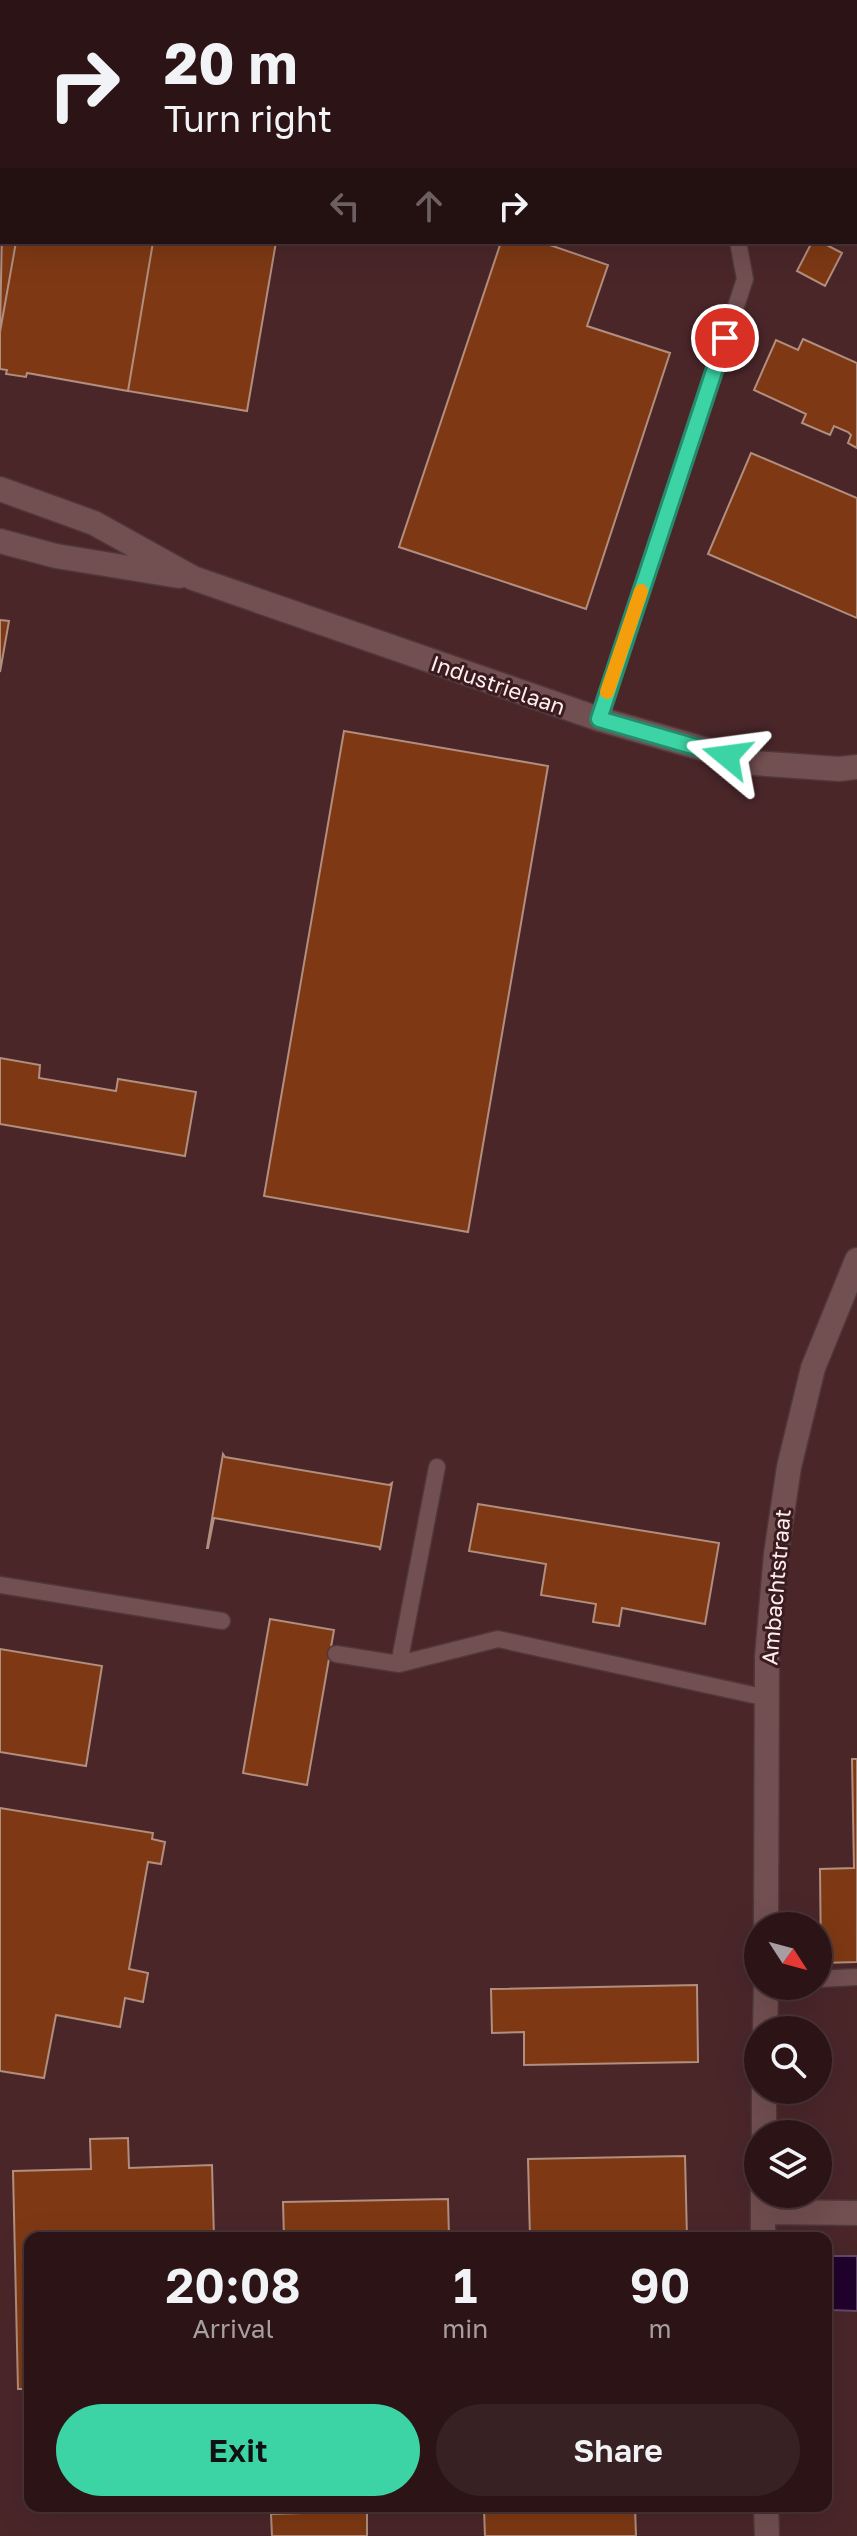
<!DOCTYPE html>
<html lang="en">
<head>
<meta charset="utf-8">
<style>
  :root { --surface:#2c1416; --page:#382123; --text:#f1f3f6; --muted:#a69ea1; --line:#483335; --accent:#3cd4a4 }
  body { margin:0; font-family:"Golos Text",sans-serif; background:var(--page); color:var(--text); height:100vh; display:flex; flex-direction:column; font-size:30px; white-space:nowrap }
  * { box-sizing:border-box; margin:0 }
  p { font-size:26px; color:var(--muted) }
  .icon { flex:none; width:44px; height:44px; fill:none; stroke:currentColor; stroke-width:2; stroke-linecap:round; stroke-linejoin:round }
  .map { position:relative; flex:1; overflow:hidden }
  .side { position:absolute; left:24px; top:2232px; width:808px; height:280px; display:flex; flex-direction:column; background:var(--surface); border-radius:16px; box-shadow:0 8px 32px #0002,0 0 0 2px var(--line) }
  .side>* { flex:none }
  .top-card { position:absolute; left:0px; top:0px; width:858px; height:244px; box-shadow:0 8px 32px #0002,0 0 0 2px var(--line); background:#2c1416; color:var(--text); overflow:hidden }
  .needle { width:52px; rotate:126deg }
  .fabs { position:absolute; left:744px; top:1912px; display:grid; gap:16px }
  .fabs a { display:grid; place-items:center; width:88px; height:88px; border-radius:50%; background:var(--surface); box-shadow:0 8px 32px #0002,0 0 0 2px var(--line); font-size:40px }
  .pin { position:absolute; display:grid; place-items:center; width:68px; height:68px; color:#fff; margin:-34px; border:4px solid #fff; border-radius:50%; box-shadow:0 2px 8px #0007 }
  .me { position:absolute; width:88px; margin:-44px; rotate:286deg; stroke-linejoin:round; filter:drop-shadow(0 0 6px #0008) }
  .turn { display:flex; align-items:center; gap:28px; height:168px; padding:0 32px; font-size:36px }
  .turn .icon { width:104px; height:104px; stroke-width:2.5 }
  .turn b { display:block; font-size:56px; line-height:68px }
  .lanes { display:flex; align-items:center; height:76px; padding:0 32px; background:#0003; justify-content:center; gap:40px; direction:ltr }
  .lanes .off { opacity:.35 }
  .eta { display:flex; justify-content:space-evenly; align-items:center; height:136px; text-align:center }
  .eta b { font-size:48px; font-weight:600; line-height:56px }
  .button { display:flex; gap:16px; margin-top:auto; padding:16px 32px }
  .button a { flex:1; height:92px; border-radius:48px; background:var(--accent); color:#111; font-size:32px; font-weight:600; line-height:92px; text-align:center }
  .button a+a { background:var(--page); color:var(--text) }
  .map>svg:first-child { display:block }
</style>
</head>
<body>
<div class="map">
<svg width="857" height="2536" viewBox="0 0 857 2536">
  <rect width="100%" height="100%" fill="#3a1b1e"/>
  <path fill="#4a2629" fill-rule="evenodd" d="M 0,0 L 857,0 L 857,2536 L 0,2536 ZM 2,2 L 856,2 L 856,242 L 2,242 ZM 758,1926 L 818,1926 L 818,1986 L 758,1986 ZM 758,2030 L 818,2030 L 818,2090 L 758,2090 ZM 758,2134 L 818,2134 L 818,2194 L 758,2194 ZM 30,2238 L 826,2238 L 826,2506 L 30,2506 Z"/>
  <path fill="#21022d" stroke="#634867" stroke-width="2" d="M 826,2256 L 857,2256 L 857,2311 L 832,2310 L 827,2303 Z"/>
  <path fill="#7e3914" stroke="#b18e7e" stroke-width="2" d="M 499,0 L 823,0 L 823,2 L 505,2 Z
    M 2,229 L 2,242 L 16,242 L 0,332 Z
    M 16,242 L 153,242 L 128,391 L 27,373 L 26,377 L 6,374 L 7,370 L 0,369 L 0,332 Z
    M 153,242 L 276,242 L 247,411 L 128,391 Z
    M 501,242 L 541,242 L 608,265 L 587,326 L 670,353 L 586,609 L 399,547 Z
    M 812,242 L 821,242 L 842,253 L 825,286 L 797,271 Z
    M 803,339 L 857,363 L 857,448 L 848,443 L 851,435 L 848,432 L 834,426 L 830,435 L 802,423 L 806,414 L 754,390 L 776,340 L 798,350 Z
    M 751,453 L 857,498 L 857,618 L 708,554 Z
    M 0,620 L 9,621 L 0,672 Z
    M 344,731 L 548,766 L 468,1232 L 264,1196 Z
    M 0,1058 L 40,1065 L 39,1078 L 116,1091 L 118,1079 L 196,1092 L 185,1156 L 0,1124 Z
    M 223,1454 L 225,1457 L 389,1485 L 392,1483 L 380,1550 L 379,1547 L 214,1518 L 208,1548 L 207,1548 Z
    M 478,1504 L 719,1543 L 705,1624 L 622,1608 L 619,1626 L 593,1622 L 596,1604 L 541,1595 L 546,1564 L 469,1551 Z
    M 270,1619 L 334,1630 L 307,1785 L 243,1773 Z
    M 0,1649 L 102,1666 L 86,1766 L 0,1752 Z
    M 852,1759 L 857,1759 L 857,1962 L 821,1963 L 820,1869 L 854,1868 Z
    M 0,1808 L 153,1833 L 152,1839 L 165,1842 L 161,1864 L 148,1862 L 129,1969 L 148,1973 L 143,2002 L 125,1998 L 120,2027 L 56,2015 L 44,2078 L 0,2071 Z
    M 697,1985 L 698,2062 L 524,2065 L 524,2032 L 492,2033 L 491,1989 Z
    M 128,2138 L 129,2168 L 212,2165 L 214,2238 L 30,2238 L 30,2389 L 18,2389 L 13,2171 L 91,2169 L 90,2139 Z
    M 685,2156 L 687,2238 L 530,2238 L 528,2159 Z
    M 448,2199 L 449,2238 L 284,2238 L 283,2202 Z
    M 635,2506 L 636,2536 L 485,2536 L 484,2509 Z
    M 367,2511 L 367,2536 L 272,2536 L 271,2514 Z"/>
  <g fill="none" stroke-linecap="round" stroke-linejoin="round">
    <g stroke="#50373a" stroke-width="19">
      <path id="lane" d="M 599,719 L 745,279 L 738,242
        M 0,1585 L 222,1621
        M 336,1654 L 399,1664 L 498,1639 L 767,1698
        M 399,1664 L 437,1467
        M 818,1979 L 857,1977"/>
    </g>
    <g stroke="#50373a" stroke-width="27">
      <path id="street" d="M 0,489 L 94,523 L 193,578 L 599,719 L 753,763 L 839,769 L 857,767
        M 0,541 L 56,556 L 179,576
        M 766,1926 L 767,1657 L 776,1554 L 789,1467 L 813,1368 L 857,1260
        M 765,2030 L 766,1986
        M 764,2134 L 764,2090
        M 763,2212 L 857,2213
        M 763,2238 L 763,2194
        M 766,2506 L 767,2536"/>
    </g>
    <use href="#lane" stroke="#724f51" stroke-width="16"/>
    <use href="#street" stroke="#724f51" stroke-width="24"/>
  </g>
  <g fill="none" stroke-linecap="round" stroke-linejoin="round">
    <g stroke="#278a6b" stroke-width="20">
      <path id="route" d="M 725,338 L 599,719 L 727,756"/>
    </g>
    <use href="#route" stroke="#3cd4a4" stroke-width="14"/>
    <path stroke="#f59e0b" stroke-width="14" d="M 607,692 L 641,591"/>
  </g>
  <g text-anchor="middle" stroke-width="6" stroke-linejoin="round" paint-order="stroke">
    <g font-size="22" fill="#feeded" stroke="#3a1b1e">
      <text transform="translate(498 685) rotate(19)" y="8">Industrielaan</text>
      <text transform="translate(776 1587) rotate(-85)" y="8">Ambachtstraat</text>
    </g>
  </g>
</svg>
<div class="fabs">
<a><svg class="needle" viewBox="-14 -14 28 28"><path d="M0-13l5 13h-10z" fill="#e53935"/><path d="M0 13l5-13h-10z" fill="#a69ea1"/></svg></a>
<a><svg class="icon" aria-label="search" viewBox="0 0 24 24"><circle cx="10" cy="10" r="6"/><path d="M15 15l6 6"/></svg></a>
<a><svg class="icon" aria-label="layers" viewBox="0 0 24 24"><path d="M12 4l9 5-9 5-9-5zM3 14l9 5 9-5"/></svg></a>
</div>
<div class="pin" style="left:725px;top:338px;background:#d93025"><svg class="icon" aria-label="arrive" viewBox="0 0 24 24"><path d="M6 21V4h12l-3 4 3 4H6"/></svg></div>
<svg class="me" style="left:727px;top:756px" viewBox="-20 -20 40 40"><path d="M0-17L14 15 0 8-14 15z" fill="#3cd4a4" stroke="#fff" stroke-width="4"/></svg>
<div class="top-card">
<div class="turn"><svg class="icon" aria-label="right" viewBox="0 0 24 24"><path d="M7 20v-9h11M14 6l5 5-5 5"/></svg><div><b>20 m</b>Turn right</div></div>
<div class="lanes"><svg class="icon off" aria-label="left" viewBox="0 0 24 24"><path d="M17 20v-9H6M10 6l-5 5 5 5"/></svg><svg class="icon off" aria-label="ahead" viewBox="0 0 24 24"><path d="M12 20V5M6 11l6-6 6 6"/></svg><svg class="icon" aria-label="right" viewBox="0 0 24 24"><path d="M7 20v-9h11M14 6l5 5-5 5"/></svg></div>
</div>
<section class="side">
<div class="eta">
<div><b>20:08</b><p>Arrival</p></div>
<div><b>1</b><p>min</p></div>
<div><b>90</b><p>m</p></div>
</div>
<div class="button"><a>Exit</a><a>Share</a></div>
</section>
</div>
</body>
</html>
